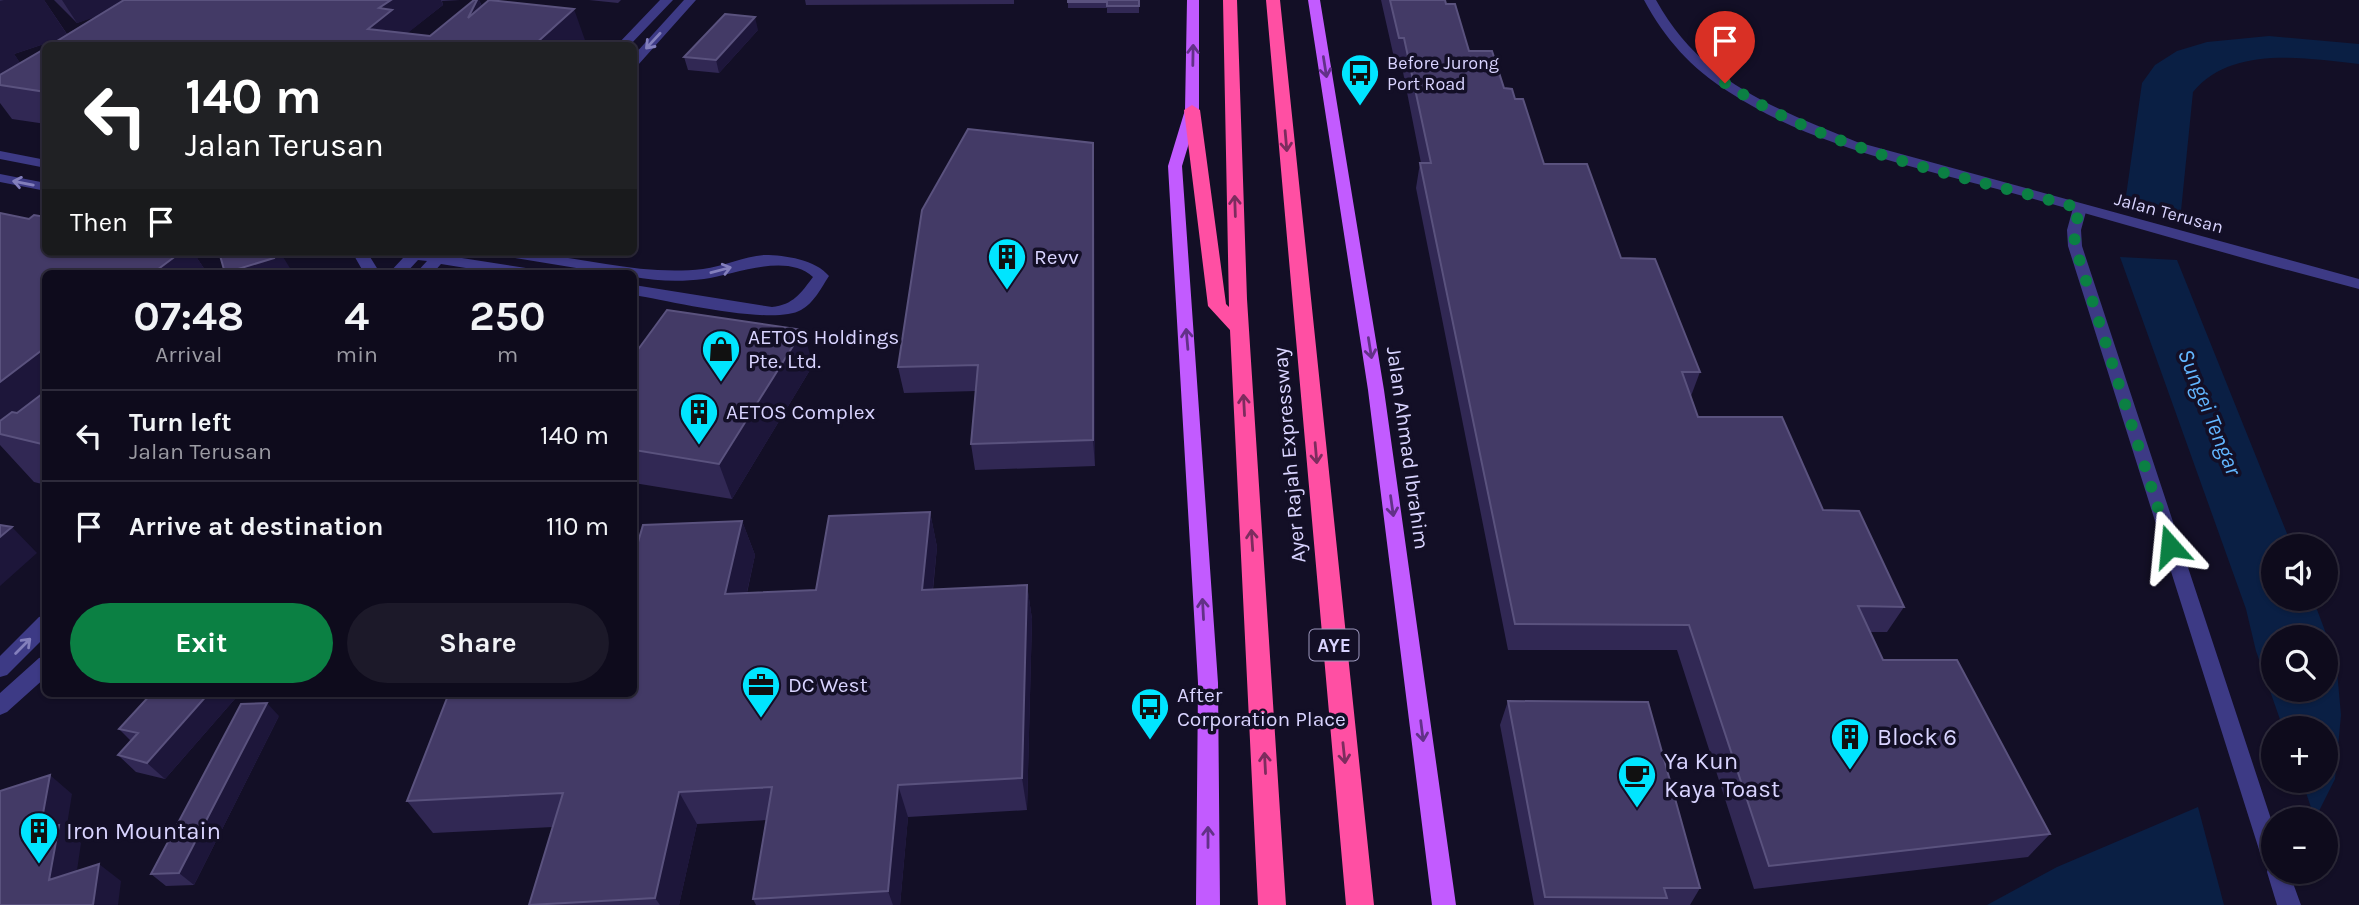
<!DOCTYPE html>
<html lang="en">
<head>
<meta charset="utf-8">
<style>
  :root { --surface:#0e0b1c; --page:#1c1929; --text:#f1f3f6; --muted:#9b9ba3; --line:#2e2b3b; --accent:#0b8043 }
  body { margin:0; font-family:Karla,sans-serif; background:var(--page); color:var(--text); height:100vh; display:flex; flex-direction:column; font-size:26px; white-space:nowrap }
  * { box-sizing:border-box; margin:0 }
  p { font-size:23px; color:var(--muted) }
  .icon { flex:none; width:38px; height:38px; fill:none; stroke:currentColor; stroke-width:2; stroke-linecap:round; stroke-linejoin:round }
  .map { position:relative; flex:1; overflow:hidden }
  .sheet { position:absolute; left:42px; top:270px; width:595px; height:427px; display:flex; flex-direction:column; background:var(--surface); border-radius:10px; box-shadow:0 2px 5px #0004,0 0 0 2px var(--line) }
  .sheet>* { flex:none }
  .banner { position:absolute; left:42px; top:42px; width:595px; height:214px; border-radius:10px; box-shadow:0 2px 5px #0004,0 0 0 2px var(--line); background:#202124; color:#fff; overflow:hidden }
  .buttons { position:absolute; left:2261px; top:534px; display:grid; gap:14px }
  .buttons a { display:grid; place-items:center; width:77px; height:77px; border-radius:50%; background:var(--surface); box-shadow:0 2px 5px #0004,0 0 0 2px var(--line); font-size:35px }
  .pin { position:absolute; display:grid; place-items:center; width:60px; height:60px; color:#fff; margin:-72px -30px; border-radius:50% 50% 50% 0; rotate:-45deg; box-shadow:0 0 7px #0007 }
  .pin .icon { rotate:45deg }
  .me { position:absolute; width:77px; margin:-38px; rotate:342deg; stroke-linejoin:round; filter:drop-shadow(0 0 5px #0008) }
  .turn { display:flex; align-items:center; gap:24px; height:147px; padding:0 28px; font-size:32px }
  .turn .icon { width:91px; height:91px; stroke-width:2.5 }
  .turn b { display:block; font-size:49px; line-height:60px }
  .then { display:flex; align-items:center; height:66px; padding:0 28px; background:#0003; gap:14px; font-size:26px }
  .eta { display:flex; justify-content:space-evenly; align-items:center; height:119px; text-align:center }
  .eta b { font-size:42px; font-weight:700; line-height:49px }
  .button { display:flex; gap:14px; margin-top:auto; padding:14px 28px }
  .button a { flex:1; height:80px; border-radius:42px; background:var(--accent); color:#fff; font-size:28px; font-weight:700; line-height:80px; text-align:center }
  .button a+a { background:var(--page); color:var(--text) }
  ul { padding:0; list-style:none }
  li { display:flex; align-items:center; gap:21px; height:91px; padding:0 28px; border-top:2px solid var(--line) }
  li div { flex:1 }
  li b { display:block; font-size:26px }
  li em { font-style:normal }
  .map>svg:first-child { display:block }
</style>
</head>
<body>
<div class="map">
<svg width="2359" height="905" viewBox="0 0 2359 905">
  <rect width="100%" height="100%" fill="#130f26"/>
  <path fill="#0a1f44" fill-rule="evenodd" d="M 2269,36 L 2359,44 L 2359,64 C 2306,58 2231,45 2193,92 L 2181,211 L 2126,196 L 2142,83 L 2155,65 L 2177,51 L 2207,42 Z
    M 2120,257 L 2177,260 L 2292,546 L 2273,546 L 2273,598 L 2313,599 L 2336,660 L 2341,715 L 2335,779 L 2315,819 L 2302,781 L 2326,780 L 2326,728 L 2283,728 L 2256,651 L 2246,609 ZM 2273,637 L 2326,637 L 2326,690 L 2273,690 Z
    M 2198,807 L 2224,905 L 1987,905 L 2057,867 Z"/>
  <g fill="none" stroke-linecap="round" stroke-linejoin="round">
    <path fill="#3d3a85" fill-rule="evenodd" d="M 660,0 L 673,0 L 629,46 L 616,46 Z
      M 684,0 L 696,0 L 638,65 L 634,66 L 634,55 Z
      M 0,151 L 46,160 L 46,168 L 0,159 Z
      M 0,174 L 46,183 L 46,191 L 0,182 Z
      M 2080,204 L 2087,208 L 2081,230 L 2082,246 L 2273,825 L 2273,872 L 2289,872 L 2301,905 L 2277,905 L 2267,872 L 2268,868 L 2262,859 L 2068,246 L 2067,230 L 2073,208 Z
      M 352,252 L 367,252 L 380,273 L 364,273 Z
      M 390,252 L 451,252 L 449,256 L 526,268 L 534,273 L 497,273 L 441,264 L 433,273 L 416,273 L 427,261 L 418,260 L 406,273 L 389,273 L 403,258 L 392,255 Z
      M 502,252 C 569,252 635,277 703,269 C 723,267 744,256 765,255 C 785,255 816,260 829,276 C 821,288 814,303 801,310 C 773,326 670,301 634,295 L 634,285 L 772,307 C 793,305 801,293 813,277 C 786,252 734,275 704,279 C 680,282 656,281 634,277 L 634,273 L 607,273 L 509,257 Z
      M 46,615 L 46,636 L 7,675 L 0,677 L 0,656 L 39,617 Z
      M 46,656 L 46,677 L 7,712 L 0,715 L 0,693 L 39,658 Z"/>
    <path fill="#3d3a85" fill-rule="evenodd" d="M 1644,0 L 1656,0 C 1701,82 1774,108 1857,142 L 2359,279 L 2359,289 C 2243,259 2128,225 2012,193 C 1916,167 1813,147 1729,92 C 1691,68 1665,39 1644,0 Z"/>
    <path fill="#c25bff" fill-rule="evenodd" d="M 1187,0 L 1199,0 L 1199,110 L 1182,166 L 1218,683 L 1220,905 L 1196,905 L 1198,683 L 1168,166 L 1185,110 Z
      M 1308,0 L 1320,0 L 1384,390 L 1456,905 L 1432,905 L 1368,390 Z"/>
    <path fill="#ff4fa3" fill-rule="evenodd" d="M 1223,0 L 1237,0 L 1247,299 L 1286,905 L 1258,905 L 1230,330 L 1208,306 L 1184,110 L 1192,105 L 1200,110 L 1226,304 L 1229,307 Z
      M 1266,0 L 1280,0 L 1374,905 L 1346,905 Z"/>
  </g>
  <path fill="#312854" d="M 0,0 L 44,0 L 67,34 L 99,15 L 77,23 L 54,0 L 460,0 L 442,1 L 443,5 L 407,33 L 430,36 L 477,0 L 479,0 L 482,6 L 586,43 L 62,38 L 14,54 L 20,63 L 46,48 L 46,124 L 12,119 L 0,103 Z
    M 589,0 L 621,0 L 618,3 Z
    M 805,0 L 1014,0 L 1014,4 L 806,5 Z
    M 1068,0 L 1139,0 L 1139,13 L 1107,13 L 1107,8 L 1068,8 Z
    M 1381,0 L 1445,0 L 1469,51 L 1504,88 L 1515,99 L 1544,164 L 1621,258 L 1700,372 L 1691,396 L 1698,417 L 1823,510 L 1904,607 L 1887,632 L 1870,632 L 1883,660 L 2050,834 L 2028,857 L 1754,889 L 1677,650 L 1508,650 L 1416,188 L 1420,163 L 1421,163 L 1401,62 L 1395,62 Z
    M 758,30 L 719,73 L 688,70 L 684,57 Z
    M 1094,168 L 1095,466 L 975,470 L 971,444 L 976,391 L 904,393 L 898,367 Z
    M 0,213 L 46,252 L 193,252 L 207,273 L 46,273 L 46,485 L 34,482 L 0,445 Z
    M 634,355 L 813,365 L 732,499 L 634,483 Z
    M 930,512 L 937,547 L 933,590 L 1027,585 L 1032,619 L 1027,810 L 908,817 L 900,905 L 756,905 L 753,899 L 767,820 L 697,824 L 679,905 L 530,905 L 553,827 L 433,833 L 407,801 L 634,693 L 742,521 L 755,555 L 747,593 L 816,590 Z
    M 152,693 L 240,693 L 165,779 L 136,772 L 118,755 L 131,741 L 119,729 Z
    M 1508,701 L 1700,888 L 1690,905 L 1534,905 L 1500,725 Z
    M 279,716 L 194,885 L 166,886 L 151,874 Z"/>
  <path fill="#1d163a" d="M 4,0 L 44,0 L 68,36 L 14,54 L 27,73 L 0,82 L 0,1 Z
    M 62,0 L 143,0 L 144,1 L 77,23 Z
    M 391,0 L 441,0 L 443,5 L 404,36 L 368,29 L 379,8 Z
    M 477,0 L 479,0 L 492,31 L 468,18 Z
    M 574,9 L 586,43 L 583,46 L 533,46 Z
    M 755,17 L 758,30 L 719,73 L 716,60 Z
    M 1093,143 L 1094,168 L 1095,466 L 1093,440 Z
    M 181,252 L 193,252 L 207,273 L 153,273 Z
    M 272,252 L 280,252 L 293,273 L 227,273 Z
    M 803,330 L 813,365 L 732,499 L 719,464 Z
    M 46,347 L 46,394 L 0,430 L 0,382 Z
    M 930,512 L 937,547 L 929,624 L 922,590 Z
    M 742,521 L 755,555 L 739,628 L 725,594 Z
    M 12,527 L 37,553 L 0,586 L 0,537 Z
    M 1027,585 L 1032,619 L 1027,810 L 1022,778 Z
    M 209,693 L 240,693 L 165,779 L 147,763 Z
    M 267,703 L 279,716 L 194,885 L 179,873 Z
    M 50,775 L 72,794 L 66,831 L 81,843 L 73,898 L 49,880 L 40,830 Z
    M 898,785 L 908,817 L 900,905 L 893,905 L 888,891 Z
    M 679,792 L 697,824 L 679,905 L 660,905 L 655,898 Z
    M 99,864 L 121,881 L 118,905 L 93,905 Z"/>
  <path fill="#433a66" stroke="#5a527e" stroke-width="2" d="M 124,0 L 391,0 L 379,8 L 392,10 L 368,29 L 430,36 L 474,0 L 477,0 L 468,18 L 489,0 L 574,9 L 533,46 L 49,46 Z
    M 1068,0 L 1139,0 L 1139,6 L 1107,6 L 1107,2 L 1068,2 Z
    M 1390,0 L 1445,0 L 1446,4 L 1455,4 L 1469,51 L 1492,51 L 1504,88 L 1512,89 L 1515,99 L 1523,99 L 1544,164 L 1587,164 L 1621,258 L 1655,259 L 1700,372 L 1682,372 L 1698,417 L 1782,417 L 1823,510 L 1859,511 L 1904,607 L 1858,606 L 1883,660 L 1957,660 L 2050,834 L 1769,866 L 1689,625 L 1515,624 L 1420,163 L 1431,163 L 1404,38 L 1399,38 Z
    M 725,14 L 755,17 L 716,60 L 684,57 Z
    M 46,48 L 46,92 L 0,85 L 0,75 Z
    M 968,129 L 1093,143 L 1093,440 L 971,444 L 978,365 L 898,367 L 922,210 Z
    M 0,213 L 29,219 L 34,215 L 46,217 L 46,252 L 181,252 L 153,273 L 46,273 L 46,347 L 0,382 Z
    M 219,252 L 272,252 L 274,258 L 225,273 Z
    M 667,310 L 803,330 L 719,464 L 634,450 L 634,355 Z
    M 46,391 L 46,445 L 0,434 L 0,421 L 12,412 L 17,413 Z
    M 930,512 L 922,590 L 1027,585 L 1022,778 L 898,785 L 888,891 L 753,899 L 772,787 L 679,792 L 655,898 L 529,905 L 563,793 L 407,801 L 449,693 L 634,693 L 634,556 L 643,525 L 742,521 L 725,594 L 816,590 L 829,516 Z
    M 0,525 L 12,527 L 0,537 Z
    M 152,693 L 209,693 L 147,763 L 118,755 L 138,733 L 119,729 Z
    M 1508,701 L 1648,702 L 1700,888 L 1664,888 L 1667,898 L 1545,897 Z
    M 267,703 L 179,873 L 151,874 L 241,704 Z
    M 50,775 L 40,830 L 59,825 L 49,880 L 99,864 L 93,905 L 0,905 L 0,791 Z"/>
  <defs><path id="oneway-shaft" d="M-6 0H5M1.5-3L5.5 0L1.5 3" fill="none" stroke-width="1.6" stroke-linecap="round" stroke-linejoin="round" transform="scale(1.75)"/></defs>
  <g stroke="#837fbc">
    <use href="#oneway-shaft" transform="translate(653 41) rotate(133)"/>
    <use href="#oneway-shaft" transform="translate(23 183) rotate(-169)"/>
    <use href="#oneway-shaft" transform="translate(721 270) rotate(-15)"/>
    <use href="#oneway-shaft" transform="translate(23 646) rotate(-45)"/>
  </g>
  <g stroke="#623188">
    <use href="#oneway-shaft" transform="translate(1193 55) rotate(-89)"/>
    <use href="#oneway-shaft" transform="translate(1325 67) rotate(81)"/>
    <use href="#oneway-shaft" transform="translate(1187 339) rotate(-95)"/>
    <use href="#oneway-shaft" transform="translate(1370 348) rotate(81)"/>
    <use href="#oneway-shaft" transform="translate(1392 506) rotate(82)"/>
    <use href="#oneway-shaft" transform="translate(1203 609) rotate(-93)"/>
    <use href="#oneway-shaft" transform="translate(1422 731) rotate(83)"/>
    <use href="#oneway-shaft" transform="translate(1208 837) rotate(-90)"/>
  </g>
  <g stroke="#7d2c5e">
    <use href="#oneway-shaft" transform="translate(1286 141) rotate(85)"/>
    <use href="#oneway-shaft" transform="translate(1235 206) rotate(-92)"/>
    <use href="#oneway-shaft" transform="translate(1244 405) rotate(-93)"/>
    <use href="#oneway-shaft" transform="translate(1316 453) rotate(85)"/>
    <use href="#oneway-shaft" transform="translate(1252 540) rotate(-94)"/>
    <use href="#oneway-shaft" transform="translate(1344 753) rotate(84)"/>
    <use href="#oneway-shaft" transform="translate(1265 763) rotate(-93)"/>
  </g>
  <g fill="none" stroke-linecap="round" stroke-linejoin="round">
    <path stroke="#0b8043" stroke-width="12" stroke-dasharray="0 21.6" d="M 1725,83 C 1830,153 1960,175 2080,208 L 2074,230 L 2075,246 L 2170,546"/>
  </g>
  <defs>
    <g id="bus-pin" transform="scale(2.0125)"><path d="M0 17L-7.5 6A9.5 9.5 0 1 1 7.5 6Z" fill="#00e5ff" stroke="#130f26"/><path d="M-5-6H5V4H4V6H2V4H-2V6H-4V4H-5ZM-3.5-4V0h7V-4ZM-3.5 1.2v1.5H-2V1.2ZM2 1.2v1.5H3.5V1.2Z" fill="#111"/></g>
    <g id="building-pin" transform="scale(2.0125)"><path d="M0 17L-7.5 6A9.5 9.5 0 1 1 7.5 6Z" fill="#00e5ff" stroke="#130f26"/><path d="M-4-6H4V6H1V3H-1V6H-4ZM-2.5-4.3h1.7v1.8h-1.7ZM.8-4.3h1.7v1.8H.8ZM-2.5-1h1.7V.8h-1.7ZM.8-1h1.7V.8H.8Z" fill="#111"/></g>
    <g id="shop-pin" transform="scale(2.0125)"><path d="M0 17L-7.5 6A9.5 9.5 0 1 1 7.5 6Z" fill="#00e5ff" stroke="#130f26"/><path d="M-5-2.5h2.3a2.7 3.5 0 0 1 5.4 0H5L5.5 6h-11ZM-1.5-2.5h3a1.5 2.3 0 0 0-3 0Z" fill="#111"/></g>
    <g id="office-pin" transform="scale(2.0125)"><path d="M0 17L-7.5 6A9.5 9.5 0 1 1 7.5 6Z" fill="#00e5ff" stroke="#130f26"/><path d="M-6-3h4V-5.5h4V-3h4V5H-6ZM-1-4.5V-3h2v-1.5ZM-6 0V1H6V0Z" fill="#111"/></g>
    <g id="cafe-pin" transform="scale(2.0125)"><path d="M0 17L-7.5 6A9.5 9.5 0 1 1 7.5 6Z" fill="#00e5ff" stroke="#130f26"/><path d="M-5.5-4.5H6V0H3Q3 3.5 0 3.5H-2.5Q-5.5 3.5-5.5 0ZM3-3.2v2h1.7v-2ZM-6 4.5H4V6H-6Z" fill="#111"/></g>
  </defs>
  <g fill-rule="evenodd">
    <use href="#bus-pin" x="1360" y="73"/>
    <use href="#building-pin" x="1007" y="257"/>
    <use href="#shop-pin" x="721" y="349"/>
    <use href="#building-pin" x="699" y="412"/>
    <use href="#office-pin" x="761" y="685"/>
    <use href="#bus-pin" x="1150" y="707"/>
    <use href="#building-pin" x="1850" y="737"/>
    <use href="#cafe-pin" x="1637" y="775"/>
    <use href="#building-pin" x="39" y="831"/>
  </g>
  <g text-anchor="middle" stroke-width="7" stroke-linejoin="round" paint-order="stroke">
    <g font-size="18" fill="#d9d4ff" stroke="#130f26" text-anchor="start">
      <text x="1387" y="69">Before Jurong<tspan x="1387" dy="21">Port Road</tspan></text>
    </g>
    <g font-size="18" fill="#d9d4ff" stroke="#130f26">
      <text transform="translate(2169 213) rotate(15)" y="6">Jalan Terusan</text>
    </g>
    <rect fill="#130f26" stroke="#9e99be" stroke-width="2" x="1309.5" y="629.5" width="49" height="31" rx="5"/>
    <g font-size="19" font-weight="bold" fill="#d9d4ff">
      <text x="1334" y="652">AYE</text>
    </g>
    <g font-size="21" fill="#d9d4ff" stroke="#130f26" text-anchor="start">
      <text x="1034" y="264">Revv</text>
      <text x="748" y="344">AETOS Holdings<tspan x="748" dy="24">Pte. Ltd.</tspan></text>
      <text x="726" y="419">AETOS Complex</text>
      <text x="788" y="692">DC West</text>
      <text x="1177" y="702">After<tspan x="1177" dy="24">Corporation Place</tspan></text>
    </g>
    <g font-size="21" fill="#d9d4ff" stroke="#130f26">
      <text transform="translate(1408 448) rotate(82)" y="7">Jalan Ahmad Ibrahim</text>
      <text transform="translate(1289 455) rotate(-95)" y="7">Ayer Rajah Expressway</text>
    </g>
    <g font-size="23" font-style="italic" fill="#62b6ff" stroke="#130f26">
      <text transform="translate(2210 412) rotate(68)" y="8">Sungei Tengar</text>
    </g>
    <g font-size="24" fill="#d9d4ff" stroke="#130f26" text-anchor="start">
      <text x="1877" y="745">Block 6</text>
      <text x="1664" y="769">Ya Kun<tspan x="1664" dy="28">Kaya Toast</tspan></text>
      <text x="66" y="839">Iron Mountain</text>
    </g>
  </g>
</svg>
<div class="buttons">
<a><svg class="icon" aria-label="sound" viewBox="0 0 24 24"><path d="M4 9h4l5-4v14l-5-4H4zM17 9q2 3 0 6"/></svg></a>
<a><svg class="icon" aria-label="search" viewBox="0 0 24 24"><circle cx="10" cy="10" r="6"/><path d="M15 15l6 6"/></svg></a>
<a>+</a>
<a>−</a>
</div>
<div class="pin" style="left:1725px;top:83px;background:#d93025"><svg class="icon" aria-label="arrive" viewBox="0 0 24 24"><path d="M6 21V4h12l-3 4 3 4H6"/></svg></div>
<svg class="me" style="left:2170px;top:546px" viewBox="-20 -20 40 40"><path d="M0-17L14 15 0 8-14 15z" fill="#0b8043" stroke="#fff" stroke-width="4"/></svg>
<div class="banner">
<div class="turn"><svg class="icon" aria-label="left" viewBox="0 0 24 24"><path d="M17 20v-9H6M10 6l-5 5 5 5"/></svg><div><b>140 m</b>Jalan Terusan</div></div>
<div class="then">Then<svg class="icon" aria-label="arrive" viewBox="0 0 24 24"><path d="M6 21V4h12l-3 4 3 4H6"/></svg></div>
</div>
<section class="sheet">
<div class="eta">
<div><b>07:48</b><p>Arrival</p></div>
<div><b>4</b><p>min</p></div>
<div><b>250</b><p>m</p></div>
</div>
<ul>
<li><svg class="icon" aria-label="left" viewBox="0 0 24 24"><path d="M17 20v-9H6M10 6l-5 5 5 5"/></svg><div><b>Turn left</b><p>Jalan Terusan</p></div><em>140 m</em></li>
<li><svg class="icon" aria-label="arrive" viewBox="0 0 24 24"><path d="M6 21V4h12l-3 4 3 4H6"/></svg><div><b>Arrive at destination</b></div><em>110 m</em></li>
</ul>
<div class="button"><a>Exit</a><a>Share</a></div>
</section>
</div>
</body>
</html>
